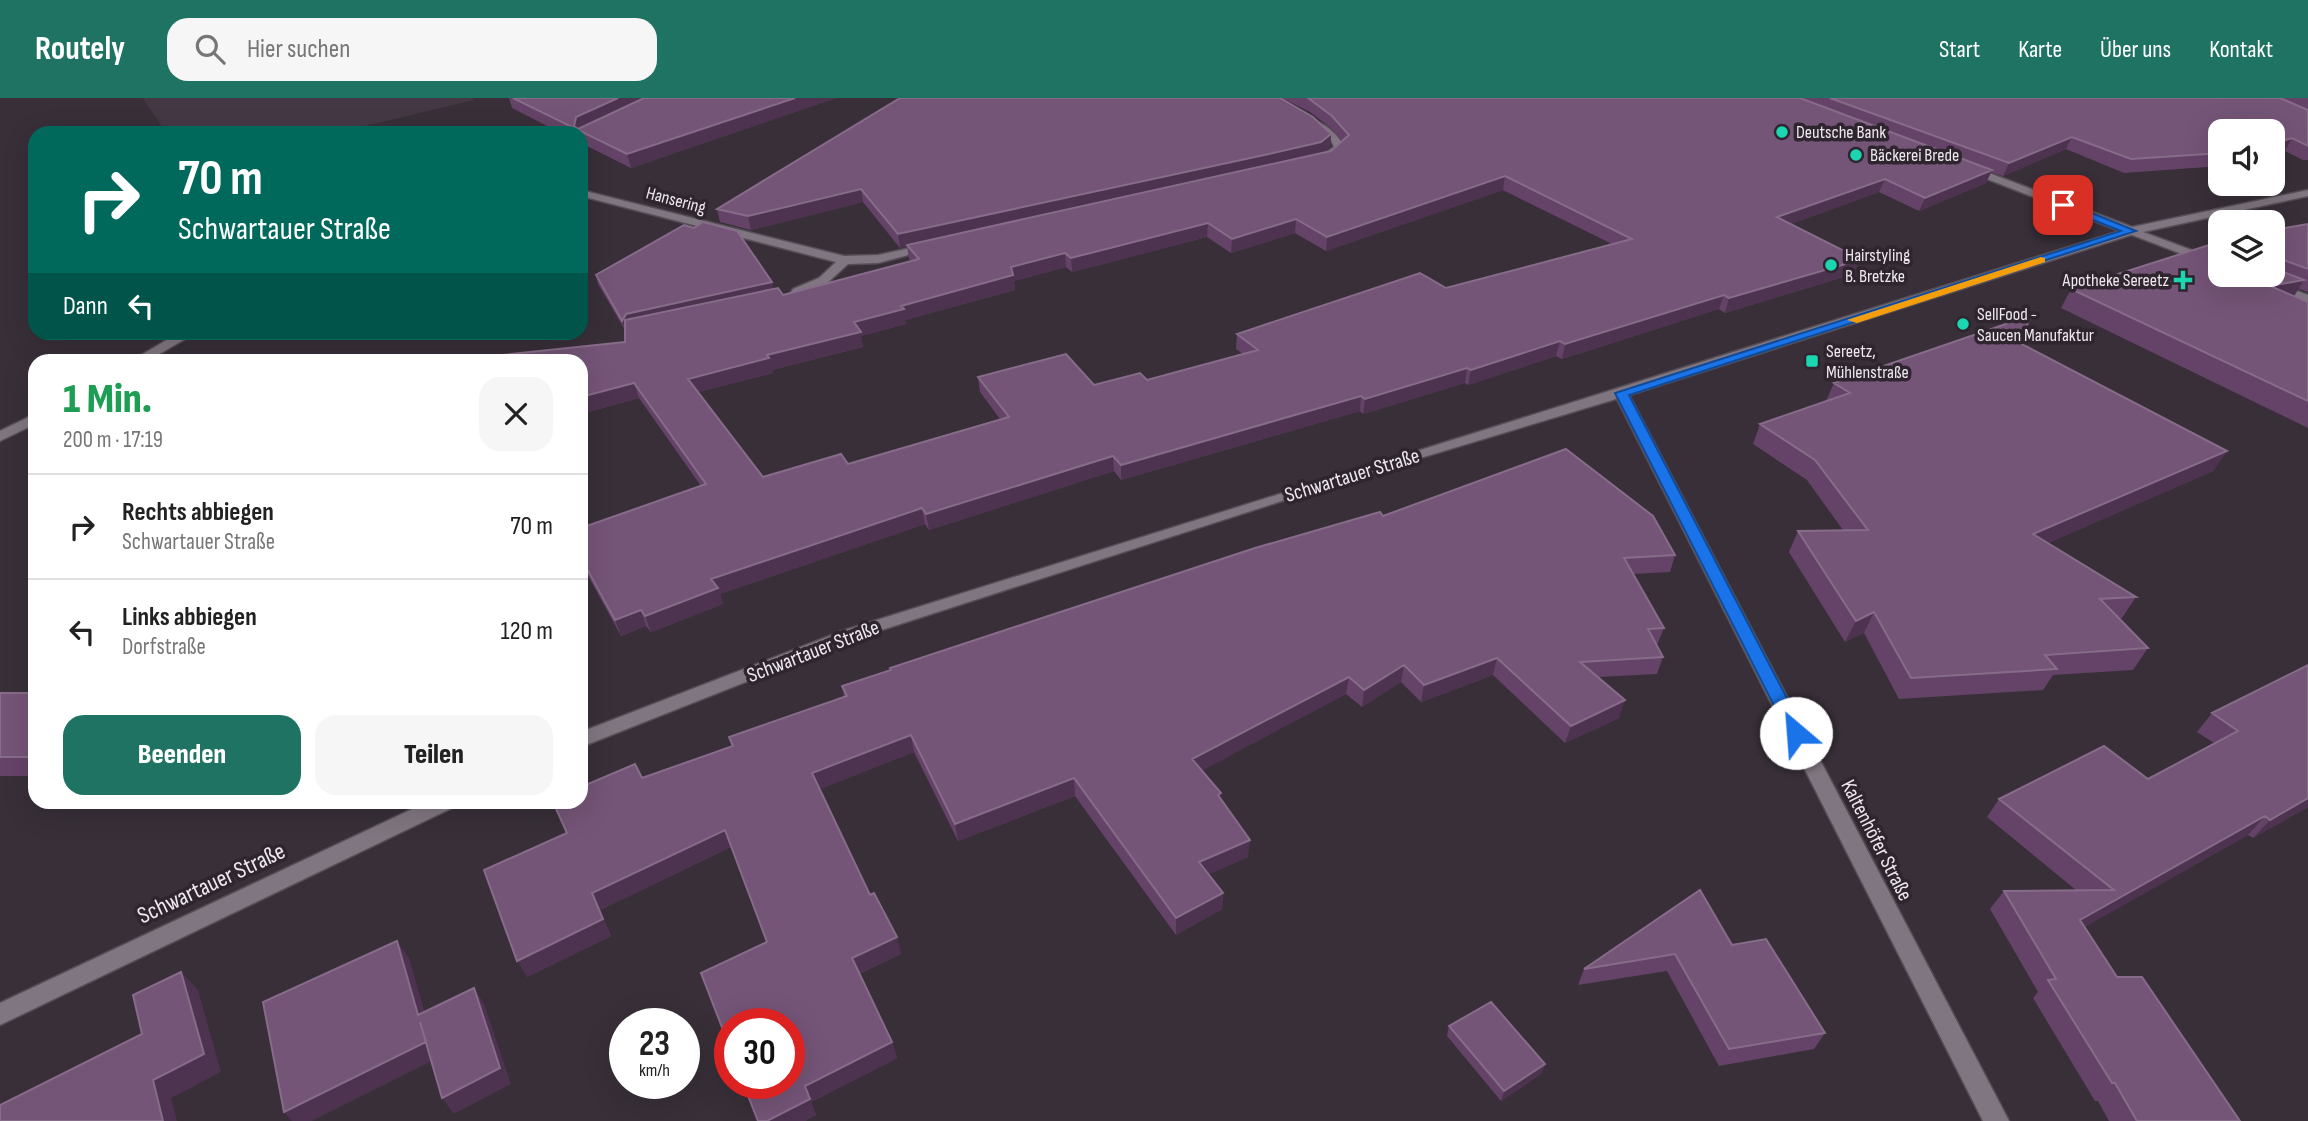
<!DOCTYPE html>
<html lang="de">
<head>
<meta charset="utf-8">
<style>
  :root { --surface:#fff; --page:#f6f6f6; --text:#222; --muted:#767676; --line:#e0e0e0; --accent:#1f7362 }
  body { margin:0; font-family:"Sofia Sans Condensed",sans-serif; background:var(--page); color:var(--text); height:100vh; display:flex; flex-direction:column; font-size:26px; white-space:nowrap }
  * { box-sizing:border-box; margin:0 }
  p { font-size:23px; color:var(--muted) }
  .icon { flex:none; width:38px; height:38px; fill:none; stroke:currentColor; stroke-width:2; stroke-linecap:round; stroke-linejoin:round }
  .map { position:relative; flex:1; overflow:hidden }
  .drawer { position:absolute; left:28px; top:256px; width:560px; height:455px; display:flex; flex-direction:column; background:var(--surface); border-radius:21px; box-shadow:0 7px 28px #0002 }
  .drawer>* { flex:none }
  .hud { position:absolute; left:28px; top:28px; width:560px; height:214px; border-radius:21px; box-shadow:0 7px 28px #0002; background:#00695c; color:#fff; overflow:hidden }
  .controls { position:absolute; left:2208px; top:21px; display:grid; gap:14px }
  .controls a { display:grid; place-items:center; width:77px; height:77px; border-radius:14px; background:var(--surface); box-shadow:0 7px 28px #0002; font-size:35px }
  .speed { position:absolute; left:609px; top:910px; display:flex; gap:14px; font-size:35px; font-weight:700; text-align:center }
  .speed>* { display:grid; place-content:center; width:91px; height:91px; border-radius:50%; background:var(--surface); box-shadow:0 7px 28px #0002; line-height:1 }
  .speed small { font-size:18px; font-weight:400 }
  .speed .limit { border:10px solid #d22; background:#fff; color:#111 }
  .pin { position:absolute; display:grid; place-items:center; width:60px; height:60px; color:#fff; margin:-30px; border-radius:14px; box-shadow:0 4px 10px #0006 }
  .me { position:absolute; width:77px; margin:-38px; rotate:333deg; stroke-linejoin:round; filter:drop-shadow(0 0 5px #0008) }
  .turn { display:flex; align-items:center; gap:24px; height:147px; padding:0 35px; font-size:32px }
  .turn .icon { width:91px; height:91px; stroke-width:2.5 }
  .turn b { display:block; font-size:49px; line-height:60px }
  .then { display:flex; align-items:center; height:66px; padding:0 35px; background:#0003; gap:14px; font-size:26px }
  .round { display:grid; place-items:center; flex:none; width:74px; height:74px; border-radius:21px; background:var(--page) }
  .headline { display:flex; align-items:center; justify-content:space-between; height:119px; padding:0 35px }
  h1 { font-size:42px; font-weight:800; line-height:52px; color:#1e9e55 }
  .cta { display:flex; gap:14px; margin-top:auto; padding:14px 35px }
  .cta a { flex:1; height:80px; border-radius:21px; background:var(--accent); color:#fff; font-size:28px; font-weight:800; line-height:80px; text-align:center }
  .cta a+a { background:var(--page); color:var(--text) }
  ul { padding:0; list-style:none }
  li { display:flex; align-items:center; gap:21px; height:105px; padding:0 35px; border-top:2px solid var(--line) }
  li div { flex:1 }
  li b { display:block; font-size:26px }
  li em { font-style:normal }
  header { display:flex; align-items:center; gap:42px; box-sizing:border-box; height:98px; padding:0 35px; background:var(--accent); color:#fff }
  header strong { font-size:33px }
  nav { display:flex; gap:38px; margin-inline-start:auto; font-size:24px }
  .search { width:490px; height:63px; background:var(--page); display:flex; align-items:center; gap:18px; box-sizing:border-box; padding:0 24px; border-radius:21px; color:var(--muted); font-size:26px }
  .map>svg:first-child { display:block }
</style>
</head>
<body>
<header>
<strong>Routely</strong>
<div class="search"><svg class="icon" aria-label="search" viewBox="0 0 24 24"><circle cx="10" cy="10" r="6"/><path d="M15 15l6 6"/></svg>Hier suchen</div>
<nav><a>Start</a><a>Karte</a><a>Über uns</a><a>Kontakt</a></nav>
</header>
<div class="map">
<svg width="2308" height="1023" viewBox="0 0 2308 1023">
  <rect width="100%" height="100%" fill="#382f38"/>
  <path fill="#443845" d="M 143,0 L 472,0 L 474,2 L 336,35 L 166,35 Z"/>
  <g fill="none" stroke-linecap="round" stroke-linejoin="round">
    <g stroke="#554e56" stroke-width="3">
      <path id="street" d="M 1309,23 C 1324,22 1339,38 1345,50 L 1344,52 L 1329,62 L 1321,62 L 1321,58 L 1334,49 L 1331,42 L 1309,27 Z
        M 581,92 L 844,158 L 878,157 L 929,146 L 935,150 L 878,165 L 848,166 L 823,189 L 797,198 L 791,194 L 793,191 L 819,180 L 836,164 L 581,98 Z
        M 2127,131 L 2135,131 L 2221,163 L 2221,171 L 2127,135 Z
        M 2239,177 L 2256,177 L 2308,197 L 2308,205 Z
        M 180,234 L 197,234 L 149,262 L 133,262 Z
        M 1621,291 L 1628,295 L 2009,1023 L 1983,1023 L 1614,295 Z
        M 35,316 L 35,326 L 0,343 L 0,333 Z"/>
    </g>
    <g stroke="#554e56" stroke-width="3">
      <path id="secondary" d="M 1968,67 L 2132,129 L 2308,92 L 2308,98 L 2134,136 L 1626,298 L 1344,383 L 857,540 L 581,649 L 581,634 L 845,532 L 2120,133 L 1964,72 L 1963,70 Z
        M 427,704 L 455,704 L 452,710 L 0,927 L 0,905 Z"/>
    </g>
    <use href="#street" fill="#807681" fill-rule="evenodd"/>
    <use href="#secondary" fill="#807681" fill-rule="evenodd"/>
  </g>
  <path fill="#654368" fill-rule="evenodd" d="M 509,0 L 836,0 L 631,70 L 581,45 L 581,35 L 561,35 L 512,10 Z
    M 900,0 L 2308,0 L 2308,62 L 2303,62 L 2285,53 L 2221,33 L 2221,68 L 2124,75 L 2066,51 L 2003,78 L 1991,74 L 1986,85 L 1919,113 L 1879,94 L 1791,126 L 1854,175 L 1837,181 L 1725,215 L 1719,211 L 1562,261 L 1556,258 L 1468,287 L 1465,285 L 1363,316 L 1360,313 L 1121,382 L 1114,373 L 929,432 L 925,426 L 720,496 L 723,506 L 651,534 L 646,528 L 621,538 L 581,465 L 581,429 L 581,430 L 701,388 L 639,300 L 581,316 L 625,244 L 625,232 L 598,186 L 596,177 L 773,191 L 783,197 L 911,163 L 909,161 L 907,148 L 900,150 L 863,104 L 751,132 L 720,124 L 717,111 ZM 1281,1 L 1286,2 L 1310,14 L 1331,30 L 1342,43 L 1331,53 L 1323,54 L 1330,49 L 1331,36 ZM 1503,92 L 1612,146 L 1446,190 L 1237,236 L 1236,251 L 1243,256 L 1147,282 L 1094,287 L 978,279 L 980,294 L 1000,321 L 848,366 L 763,379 L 698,294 L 773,275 L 772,272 L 863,249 L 861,238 L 906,226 L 905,222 L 1015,192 L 1014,183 L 1066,169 L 1072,174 L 1207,139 L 1231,155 L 1295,135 L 1326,153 Z
    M 2308,126 L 2308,194 L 2299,191 L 2294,198 L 2308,204 L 2308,330 L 2061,210 L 2071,191 L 2273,177 L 2273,132 Z
    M 2018,244 L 2227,353 L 2213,373 L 2048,445 L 2136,499 L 2122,520 L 2119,520 L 2148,550 L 2133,572 L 2053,577 L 2043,592 L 1899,601 L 1864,535 L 1845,544 L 1789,454 L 1798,433 L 1843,432 L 1807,382 L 1753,346 L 1760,326 L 1826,303 L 1834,285 Z
    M 1383,418 L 1675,457 L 1670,474 L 1633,476 L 1664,530 L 1657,547 L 1663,559 L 1657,576 L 1598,579 L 1619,620 L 1565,645 L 1493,577 L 1421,604 L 1401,584 L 1362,609 L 1346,596 L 1202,672 L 1221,701 L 1248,759 L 1209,776 L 1223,795 L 1222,811 L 1176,837 L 1075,698 L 958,743 L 914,654 L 819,691 L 870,797 L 901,856 L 859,876 L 892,944 L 897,960 L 811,1004 L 816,1017 L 805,1023 L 767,845 L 731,749 L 600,812 L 611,838 L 527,879 L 567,735 L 642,680 L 732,648 L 729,639 L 844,599 L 842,588 Z
    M 2308,567 L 2308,709 L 2253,740 L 2248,737 L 2084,829 L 2117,879 L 2240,1023 L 2109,1023 L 2098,1003 L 2095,1003 L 2033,900 L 2038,894 L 1990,811 L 2004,793 L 2076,792 L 1987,719 L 1999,701 L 2148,681 L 2214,645 L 2197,634 L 2212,615 Z
    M 0,595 L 35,595 L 35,678 L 0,678 Z
    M 1732,847 L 1825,935 L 1814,951 L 1719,968 L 1667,873 L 1578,887 L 1584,871 Z
    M 1449,928 L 1545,966 L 1541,976 L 1501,1003 L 1447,938 Z"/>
  <path fill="#4d334f" d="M 618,0 L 650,0 L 580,33 L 574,28 L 576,19 Z
    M 795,0 L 836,0 L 631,70 L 627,56 Z
    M 1331,36 L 1330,49 L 1320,57 L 1268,69 L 900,150 L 898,136 Z
    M 2072,39 L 2066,51 L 2003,78 L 2009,65 Z
    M 2292,40 L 2285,53 L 2273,56 L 2273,46 Z
    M 1992,72 L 1986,85 L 1919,113 L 1925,100 Z
    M 1505,78 L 1503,92 L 1326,153 L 1327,139 Z
    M 1885,81 L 1879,94 L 1772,133 L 1777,119 Z
    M 861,91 L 863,104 L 751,132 L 748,118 Z
    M 1296,121 L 1295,135 L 1231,155 L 1232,141 Z
    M 1208,125 L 1207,139 L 1072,174 L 1071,160 Z
    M 1065,155 L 1066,169 L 1014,183 L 1015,192 L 905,222 L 906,226 L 861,238 L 863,249 L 772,272 L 773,275 L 692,296 L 688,281 L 767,257 L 854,224 L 1011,169 Z
    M 1860,161 L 1854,175 L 1837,181 L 1725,215 L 1729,200 Z
    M 2304,182 L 2292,201 L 2270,188 Z
    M 772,184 L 774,193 L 625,232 L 622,223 L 626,216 Z
    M 1724,197 L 1719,211 L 1562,261 L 1565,246 Z
    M 1560,243 L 1556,258 L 1468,287 L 1471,272 Z
    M 1467,270 L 1465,285 L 1363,316 L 1365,301 Z
    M 634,285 L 639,300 L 581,316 L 581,299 Z
    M 1361,298 L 1360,313 L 1121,382 L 1121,367 Z
    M 2227,353 L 2213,373 L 2021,457 L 2033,436 Z
    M 1113,358 L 1114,373 L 929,432 L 926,416 Z
    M 922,410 L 925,426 L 720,496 L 723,506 L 651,534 L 645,518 L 711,481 Z
    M 641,512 L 646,528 L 621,538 L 615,522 Z
    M 1874,514 L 1864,535 L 1845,544 L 1856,523 Z
    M 1497,560 L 1493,577 L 1421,604 L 1424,587 Z
    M 1404,567 L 1401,584 L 1362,609 L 1364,592 Z
    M 1349,579 L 1346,596 L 1192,678 L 1192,661 Z
    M 1625,602 L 1619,620 L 1565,645 L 1571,628 Z
    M 911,637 L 914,654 L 816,693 L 812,675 Z
    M 1074,680 L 1075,698 L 958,743 L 955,726 Z
    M 2308,700 L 2308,709 L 2253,740 L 2270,722 Z
    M 2265,718 L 2248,737 L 2065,840 L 2080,822 Z
    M 725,732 L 731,749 L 600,812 L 611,838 L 527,879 L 517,863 L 592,795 Z
    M 1250,742 L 1248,759 L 1198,781 L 1199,764 Z
    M 1223,795 L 1222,811 L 1176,837 L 1176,820 Z
    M 897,839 L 901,856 L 856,877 L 852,860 Z
    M 397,843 L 409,860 L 430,933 L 418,917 Z
    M 181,874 L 198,892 L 221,974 L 171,1000 L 177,1023 L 163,1023 L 153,982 Z
    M 474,890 L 484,906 L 511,986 L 454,1016 L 442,1000 Z
    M 420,924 L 438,960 L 312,1023 L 292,1023 L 284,1014 Z
    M 892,944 L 897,960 L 811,1004 L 816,1017 L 805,1023 L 767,1023 L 805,988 Z
    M 1545,966 L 1541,976 L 1501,1003 L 1504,993 Z"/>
  <path fill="#745477" stroke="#876c8a" stroke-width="2" fill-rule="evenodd" d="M 513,0 L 618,0 L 576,19 L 574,28 L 578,31 L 644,0 L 795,0 L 627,56 Z
    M 900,0 L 1280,0 L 1313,19 L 1331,36 L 1321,44 L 1269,56 L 898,136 L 861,91 L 748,118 L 717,111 Z
    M 1308,0 L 1800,0 L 1992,72 L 1925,100 L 1885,81 L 1777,119 L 1860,161 L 1842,167 L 1729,200 L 1724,197 L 1565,246 L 1560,243 L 1471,272 L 1467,270 L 1365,301 L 1361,298 L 1121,367 L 1113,358 L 926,416 L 922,410 L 711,481 L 718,490 L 645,518 L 641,512 L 615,522 L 581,460 L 581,430 L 706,386 L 634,285 L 581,299 L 581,262 L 482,262 L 502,257 L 625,244 L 625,222 L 778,190 L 783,197 L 919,161 L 907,147 L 1331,53 L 1349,37 L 1332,18 ZM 1505,78 L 1632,141 L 1446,190 L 1420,175 L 1237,236 L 1258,252 L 1147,282 L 1140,275 L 1094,287 L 1066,256 L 978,279 L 1009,319 L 848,366 L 841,356 L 763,379 L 688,281 L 769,260 L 767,257 L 861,234 L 854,224 L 904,211 L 901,208 L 1013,177 L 1011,169 L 1065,155 L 1071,160 L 1208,125 L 1232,141 L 1296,121 L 1327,139 Z
    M 1830,0 L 2280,0 L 2308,12 L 2308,48 L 2292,40 L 2273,46 L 2273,33 L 2221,33 L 2221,55 L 2131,61 L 2072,39 L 2009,65 Z
    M 703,124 L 737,133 L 772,184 L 626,216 L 622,223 L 596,177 L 684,127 L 694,130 Z
    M 2308,126 L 2308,171 L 2273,158 L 2273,132 Z
    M 2209,147 L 2221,151 L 2221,177 L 2273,177 L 2273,170 L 2304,182 L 2270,188 L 2308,204 L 2308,303 L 2071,191 Z
    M 2032,217 L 2018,244 L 2227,353 L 2033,436 L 2136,499 L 2100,501 L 2148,550 L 2045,557 L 2057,571 L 1911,580 L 1874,514 L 1856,523 L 1798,433 L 1868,432 L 1815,362 L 1760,326 L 1850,295 L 1834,285 Z
    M 1566,351 L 1653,418 L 1675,457 L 1624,460 L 1664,530 L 1648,531 L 1663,559 L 1580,564 L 1625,602 L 1571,628 L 1497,560 L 1424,587 L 1404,567 L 1364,592 L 1349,579 L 1192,661 L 1221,695 L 1218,697 L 1250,742 L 1199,764 L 1223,795 L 1176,820 L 1074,680 L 955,726 L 911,637 L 812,675 L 870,797 L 874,795 L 897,839 L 852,860 L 892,944 L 805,988 L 810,1001 L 767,1023 L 758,1023 L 743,985 L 789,985 L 789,926 L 730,926 L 730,950 L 701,875 L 767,844 L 725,732 L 592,795 L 603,821 L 517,863 L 484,772 L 567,735 L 553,704 L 581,704 L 581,689 L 635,666 L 642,680 L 733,648 L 729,639 L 847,598 L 842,588 L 891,572 L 890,570 L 1255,450 L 1380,414 L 1383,418 Z
    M 2308,567 L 2308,700 L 2270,722 L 2265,718 L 2080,822 L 2117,879 L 2142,879 L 2240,1023 L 2137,1023 L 2115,985 L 2112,985 L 2048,882 L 2056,881 L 2004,793 L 2114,792 L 1999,701 L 2104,648 L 2148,681 L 2238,633 L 2212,615 Z
    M 0,595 L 35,595 L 35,659 L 0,659 Z
    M 1700,792 L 1732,847 L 1766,841 L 1825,935 L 1729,951 L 1675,856 L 1584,871 Z
    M 397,843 L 418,917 L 474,890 L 500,970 L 442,1000 L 420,924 L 426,944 L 284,1014 L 263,904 Z
    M 181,874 L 204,956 L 153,982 L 163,1023 L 0,1023 L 0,1007 L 142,936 L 133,897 Z
    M 1491,904 L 1545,966 L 1504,993 L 1449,928 Z"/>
  <path fill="#1a73e8" stroke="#114b97" stroke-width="2" d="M 2060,105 L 2067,105 L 2136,133 L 1629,297 L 1805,635 L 1802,639 L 1790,639 L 1615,295 L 2121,133 L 2060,109 Z"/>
  <path fill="#f59e0b" d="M 2041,159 L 2045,160 L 2045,164 L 1857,225 L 1847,222 Z"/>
  <g fill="#1cd5b1" stroke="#2e252e" stroke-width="2.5">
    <circle cx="1782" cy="34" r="7"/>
    <circle cx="1856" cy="57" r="7"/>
    <circle cx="1831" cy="167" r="7"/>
    <path d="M2179.5 171.5h7v7h7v7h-7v7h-7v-7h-7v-7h7z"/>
    <circle cx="1963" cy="226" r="7"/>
    <rect x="1805" y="256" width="14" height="14" rx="3.5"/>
  </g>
  <g text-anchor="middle" stroke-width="7" stroke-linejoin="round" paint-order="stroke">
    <g font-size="18" fill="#efe9ef" stroke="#2e252e" text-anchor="start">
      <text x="1796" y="40">Deutsche Bank</text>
      <text x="1870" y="63">Bäckerei Brede</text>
      <text x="1845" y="163">Hairstyling<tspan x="1845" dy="21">B. Bretzke</tspan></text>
      <text x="2169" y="188" text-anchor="end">Apotheke Sereetz</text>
      <text x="1977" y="222">SellFood -<tspan x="1977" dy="21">Saucen Manufaktur</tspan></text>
      <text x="1826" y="259">Sereetz,<tspan x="1826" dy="21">Mühlenstraße</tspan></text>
    </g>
    <g font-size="18" fill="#efe9ef" stroke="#2e252e">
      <text transform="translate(676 102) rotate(15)" y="6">Hansering</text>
    </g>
    <g font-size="21" fill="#efe9ef" stroke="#2e252e">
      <text transform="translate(1352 377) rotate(-17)" y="7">Schwartauer Straße</text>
      <text transform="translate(813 553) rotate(-21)" y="7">Schwartauer Straße</text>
      <text transform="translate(1877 742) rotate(63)" y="7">Kaltenhöfer Straße</text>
    </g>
    <g font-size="24" fill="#efe9ef" stroke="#2e252e">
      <text transform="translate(211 785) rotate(-25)" y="8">Schwartauer Straße</text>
    </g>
  </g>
</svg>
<div class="controls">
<a><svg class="icon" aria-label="sound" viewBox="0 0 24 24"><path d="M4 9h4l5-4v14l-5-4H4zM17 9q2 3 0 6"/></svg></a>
<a><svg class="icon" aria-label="layers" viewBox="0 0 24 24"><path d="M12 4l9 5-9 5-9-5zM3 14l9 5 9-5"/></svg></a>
</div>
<div class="speed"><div>23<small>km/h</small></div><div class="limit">30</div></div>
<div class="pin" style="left:2063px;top:107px;background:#d93025"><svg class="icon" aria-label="arrive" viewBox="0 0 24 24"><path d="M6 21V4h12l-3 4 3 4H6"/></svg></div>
<svg class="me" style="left:1796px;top:635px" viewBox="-20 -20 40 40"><circle r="19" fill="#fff"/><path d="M0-13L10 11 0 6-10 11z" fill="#1a73e8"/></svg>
<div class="hud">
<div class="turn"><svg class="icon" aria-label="right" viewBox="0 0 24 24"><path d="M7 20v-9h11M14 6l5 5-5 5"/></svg><div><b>70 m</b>Schwartauer Straße</div></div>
<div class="then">Dann<svg class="icon" aria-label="left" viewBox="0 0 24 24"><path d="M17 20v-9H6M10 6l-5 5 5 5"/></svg></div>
</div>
<section class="drawer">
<div class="headline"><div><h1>1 Min.</h1><p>200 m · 17:19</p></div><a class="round"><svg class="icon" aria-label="close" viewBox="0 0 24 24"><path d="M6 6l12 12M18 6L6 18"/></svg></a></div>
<ul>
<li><svg class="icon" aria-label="right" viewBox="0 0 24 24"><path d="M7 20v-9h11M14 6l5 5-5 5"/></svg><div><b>Rechts abbiegen</b><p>Schwartauer Straße</p></div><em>70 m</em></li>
<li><svg class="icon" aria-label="left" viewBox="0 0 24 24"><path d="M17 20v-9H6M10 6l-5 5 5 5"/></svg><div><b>Links abbiegen</b><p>Dorfstraße</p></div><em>120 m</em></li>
</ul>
<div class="cta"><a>Beenden</a><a>Teilen</a></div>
</section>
</div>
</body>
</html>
